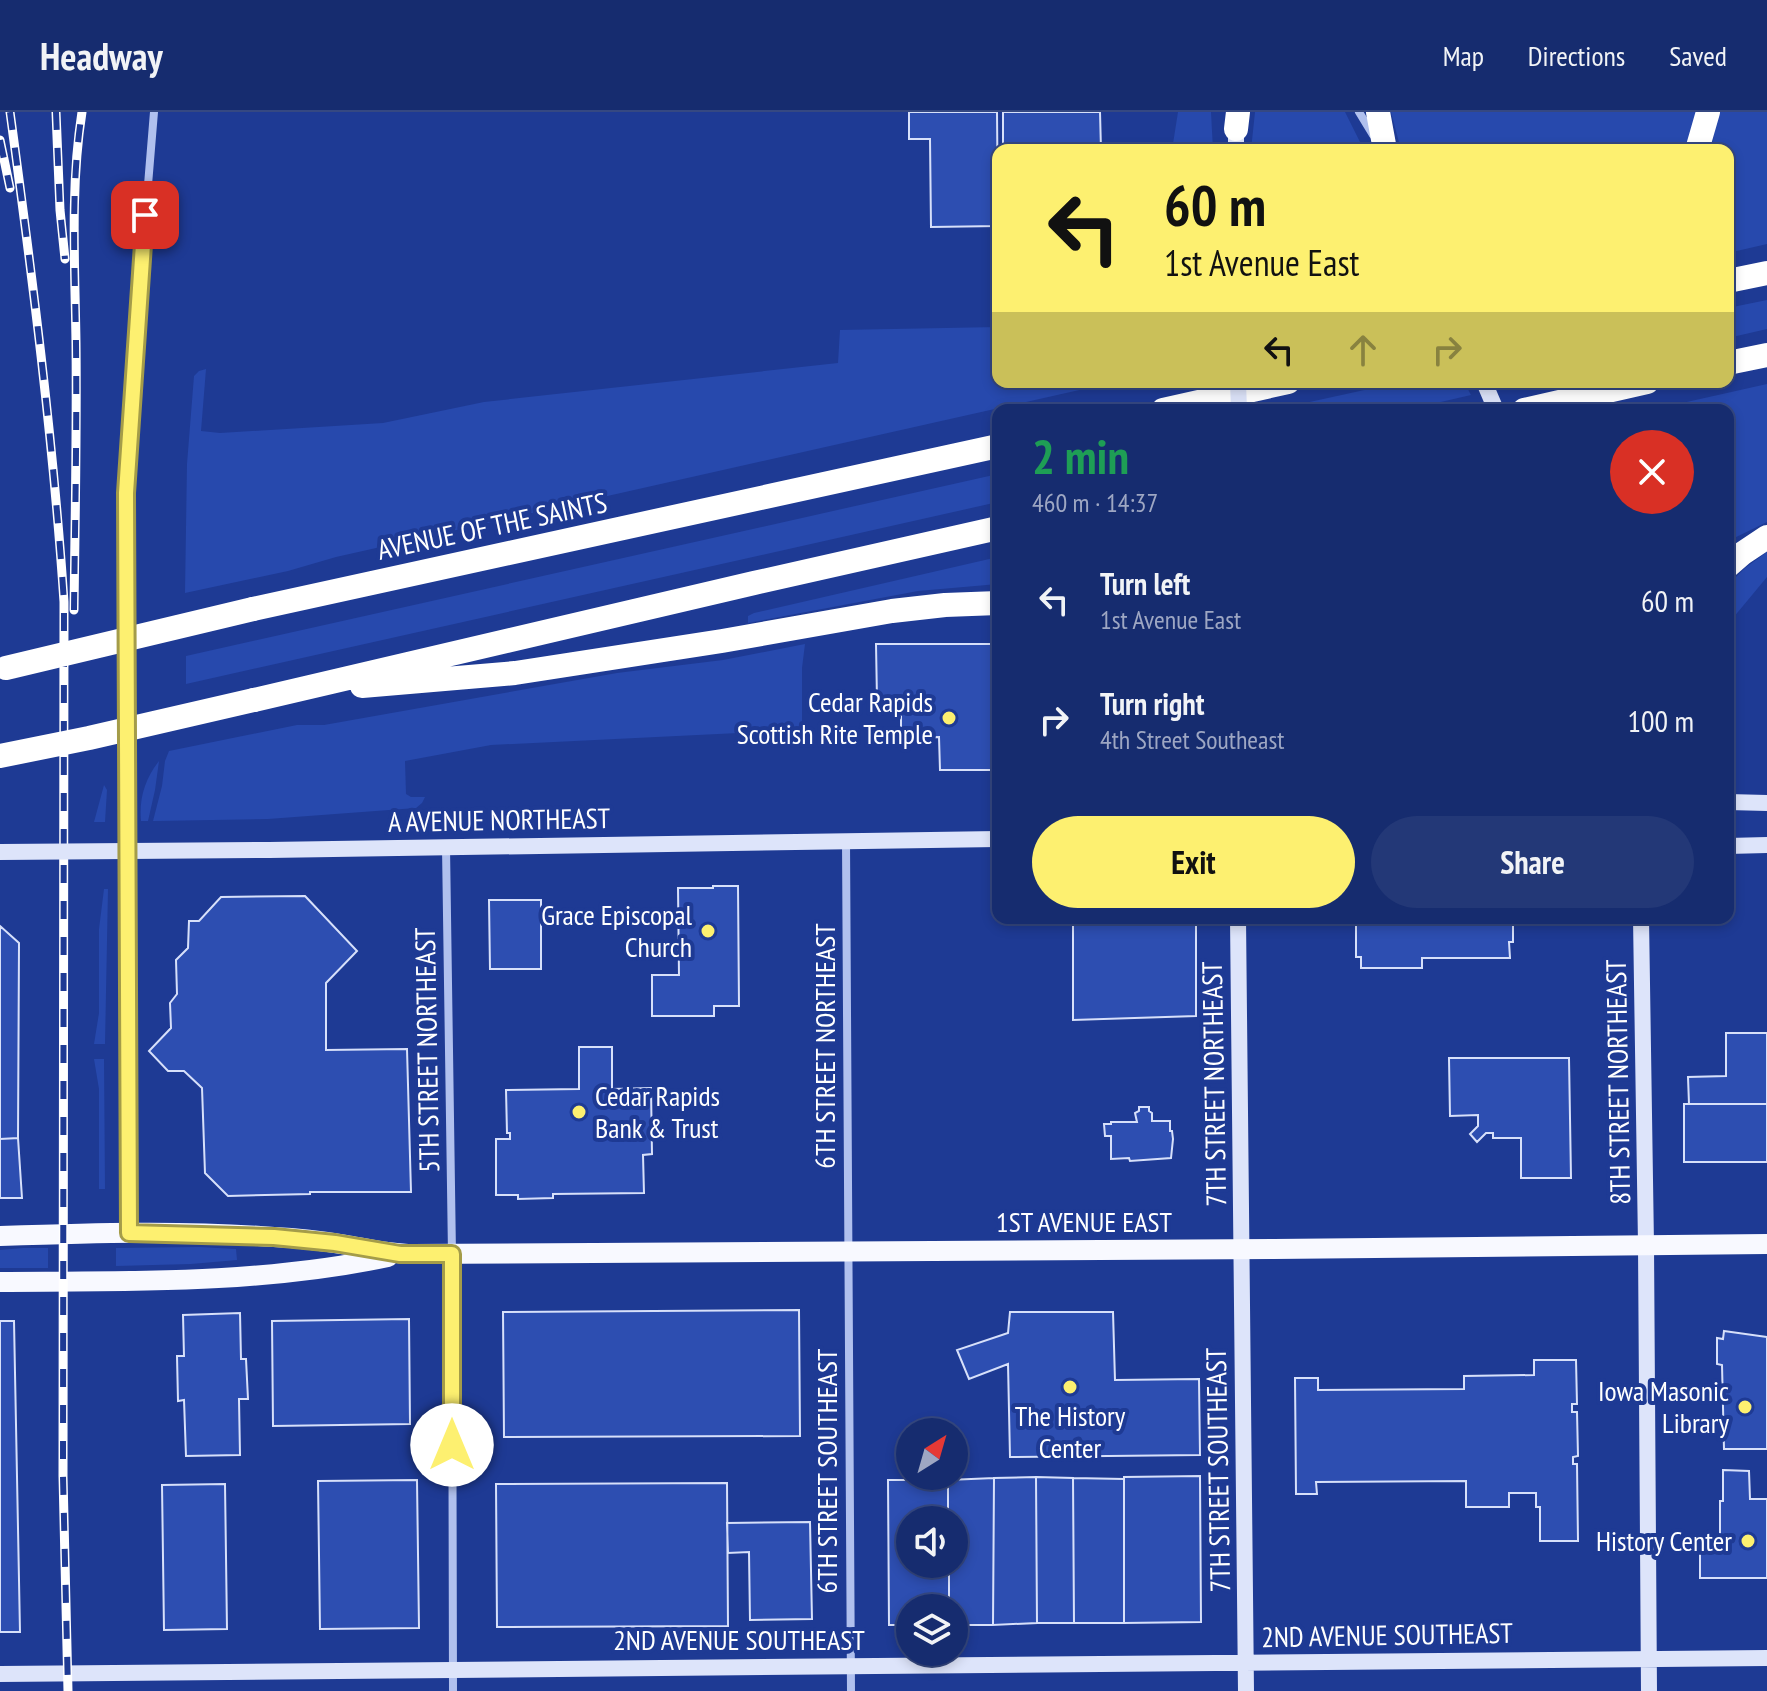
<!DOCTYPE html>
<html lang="en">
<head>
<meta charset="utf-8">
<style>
  :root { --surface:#162c6f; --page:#233877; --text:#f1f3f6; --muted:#9ea7c3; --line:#354882; --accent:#fdf070 }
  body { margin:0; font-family:"PT Sans Narrow",sans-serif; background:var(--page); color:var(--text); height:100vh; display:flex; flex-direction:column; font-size:30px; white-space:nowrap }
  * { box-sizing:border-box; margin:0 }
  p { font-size:26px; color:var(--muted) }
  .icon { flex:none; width:44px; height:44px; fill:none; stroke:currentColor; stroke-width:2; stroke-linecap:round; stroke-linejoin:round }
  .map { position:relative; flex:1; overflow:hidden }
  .side { position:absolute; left:992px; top:292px; width:742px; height:520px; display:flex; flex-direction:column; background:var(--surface); border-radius:16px; box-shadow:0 4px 12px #0003,0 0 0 2px var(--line) }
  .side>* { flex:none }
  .guide { position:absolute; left:992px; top:32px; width:742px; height:244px; border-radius:16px; box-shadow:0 4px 12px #0003,0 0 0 2px var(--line); background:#fdf070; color:#111; overflow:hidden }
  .needle { width:52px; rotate:37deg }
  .controls { position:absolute; left:896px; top:1306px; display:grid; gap:16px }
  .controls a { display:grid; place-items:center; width:72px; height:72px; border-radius:50%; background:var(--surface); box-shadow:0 4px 12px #0003,0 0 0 2px var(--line); font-size:40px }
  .pin { position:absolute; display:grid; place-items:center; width:68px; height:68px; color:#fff; margin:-34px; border-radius:16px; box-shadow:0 4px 12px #0006 }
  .me { position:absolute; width:88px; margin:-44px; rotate:0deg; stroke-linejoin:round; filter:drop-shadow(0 0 6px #0008) }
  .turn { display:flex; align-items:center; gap:28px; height:168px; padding:0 40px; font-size:36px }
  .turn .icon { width:104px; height:104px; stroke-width:2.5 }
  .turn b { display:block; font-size:56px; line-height:68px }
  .lanes { display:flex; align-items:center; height:76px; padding:0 40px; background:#0003; justify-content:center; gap:40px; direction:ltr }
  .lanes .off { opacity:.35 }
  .round { display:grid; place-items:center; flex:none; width:84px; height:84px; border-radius:42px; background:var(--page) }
  .headline { display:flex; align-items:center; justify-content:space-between; height:136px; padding:0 40px }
  h1 { font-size:48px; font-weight:800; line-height:60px; color:#1e9e55 }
  .cta { display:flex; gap:16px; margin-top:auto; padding:16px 40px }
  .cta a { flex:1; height:92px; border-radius:48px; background:var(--accent); color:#111; font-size:32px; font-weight:800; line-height:92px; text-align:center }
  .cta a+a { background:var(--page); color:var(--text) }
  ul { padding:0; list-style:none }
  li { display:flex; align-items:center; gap:24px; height:120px; padding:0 40px }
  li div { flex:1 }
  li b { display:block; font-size:30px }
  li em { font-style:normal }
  header { display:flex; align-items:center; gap:48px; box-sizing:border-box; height:112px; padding:0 40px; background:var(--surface); border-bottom:2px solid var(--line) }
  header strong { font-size:38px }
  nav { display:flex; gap:44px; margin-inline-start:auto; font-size:28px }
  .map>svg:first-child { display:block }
</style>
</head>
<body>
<header>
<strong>Headway</strong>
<nav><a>Map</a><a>Directions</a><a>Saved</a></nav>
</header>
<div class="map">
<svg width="1767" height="1579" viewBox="0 0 1767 1579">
  <rect width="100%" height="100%" fill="#1e3a94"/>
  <path fill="#2749ad" d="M 1178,0 L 1211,0 L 1213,38 L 1172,38 Z
    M 1255,0 L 1345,0 L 1364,38 L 1251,38 Z
    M 1391,0 L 1697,0 L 1686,38 L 1401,38 Z
    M 1718,0 L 1767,0 L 1767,132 L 1728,141 L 1728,38 L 1709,38 L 1713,28 Z
    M 1767,188 L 1767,217 L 1728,226 L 1728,196 Z
    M 998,215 L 998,270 L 1115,270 L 336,445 L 288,459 L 185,481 L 187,352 L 194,264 L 199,259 L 206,257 L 201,319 L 220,321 L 383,311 L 484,290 L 838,251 L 840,218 Z
    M 1401,270 L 1464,270 L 1471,283 L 1406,298 L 1273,298 Z
    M 1767,272 L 1767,410 L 1728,429 L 1728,298 L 1651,298 Z
    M 998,362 L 998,390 L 186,572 L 186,544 Z
    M 1767,440 L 1767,465 L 1728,512 L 1728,473 L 1745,456 Z
    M 998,445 L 998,472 L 918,479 L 748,511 L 748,504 L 754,501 Z
    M 805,532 L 802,556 L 802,618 L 491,633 L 405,649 L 406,682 L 411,685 L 425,685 L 422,691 L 416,696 L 268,707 L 153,709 L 162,674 L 165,649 L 169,639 L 297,613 L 324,613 L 617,561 L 723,548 Z
    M 159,649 L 155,678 L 148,709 L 141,709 C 139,686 145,667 159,649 Z
    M 104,673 L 107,678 L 105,710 L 94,710 Z
    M 104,777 L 108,777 L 105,932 L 94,932 L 99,901 L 99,817 Z
    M 94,947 L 104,947 L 105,1077 L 99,1077 L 99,977 Z
    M 199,1135 L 236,1137 L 237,1148 L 191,1152 L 116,1154 L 116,1136 Z
    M 23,1136 L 48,1136 L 48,1156 L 0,1156 L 0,1138 Z"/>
  <path fill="#2d4eb1" stroke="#d7e0fa" stroke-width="2" d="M 909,0 L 997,0 L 998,114 L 931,115 L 930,27 L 909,27 Z
    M 1003,0 L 1100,0 L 1101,38 L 1003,38 Z
    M 876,532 L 998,532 L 998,660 L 992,660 L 992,658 L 940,658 L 939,625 L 901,626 L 901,588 L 877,588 Z
    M 713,774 L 738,774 L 739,894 L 714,894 L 714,904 L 652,904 L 652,863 L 679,863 L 678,776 L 713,776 Z
    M 305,784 L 357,839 L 326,871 L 326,938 L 407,937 L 411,1080 L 310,1080 L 310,1082 L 228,1084 L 205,1061 L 202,976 L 184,959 L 168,959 L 149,939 L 171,916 L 170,891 L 177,882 L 176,848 L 188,836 L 189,809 L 199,809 L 221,785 Z
    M 489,788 L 541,788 L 541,857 L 490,857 Z
    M 1073,806 L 1196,806 L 1196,904 L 1073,908 Z
    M 1356,806 L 1513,806 L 1513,830 L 1509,830 L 1510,846 L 1422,846 L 1422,856 L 1361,856 L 1361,845 L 1356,845 Z
    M 0,814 L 19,831 L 18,1026 L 0,1027 Z
    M 1726,921 L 1767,921 L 1767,992 L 1689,992 L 1688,965 L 1726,964 Z
    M 579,935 L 612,935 L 612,977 L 651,976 L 652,1042 L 643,1043 L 644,1081 L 553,1082 L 553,1086 L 518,1087 L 518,1083 L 496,1083 L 496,1027 L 510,1027 L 510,1021 L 507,1021 L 506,978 L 579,977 Z
    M 1449,946 L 1569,946 L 1571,1066 L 1521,1066 L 1521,1026 L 1493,1026 L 1493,1021 L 1486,1021 L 1477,1030 L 1470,1022 L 1478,1014 L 1478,1003 L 1450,1004 Z
    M 1684,992 L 1767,992 L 1767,1050 L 1684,1050 Z
    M 1139,995 L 1149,995 L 1149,999 L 1152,1001 L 1152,1009 L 1170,1009 L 1170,1019 L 1172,1019 L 1173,1027 L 1171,1046 L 1130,1049 L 1129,1046 L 1111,1047 L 1111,1024 L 1105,1024 L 1104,1012 L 1111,1012 L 1111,1010 L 1137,1010 L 1135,1001 L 1139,999 Z
    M 18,1026 L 22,1086 L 0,1086 L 0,1027 Z
    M 799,1198 L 800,1324 L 504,1325 L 503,1200 Z
    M 1010,1200 L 1113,1200 L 1115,1268 L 1199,1267 L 1200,1343 L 1010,1345 L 1008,1252 L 969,1267 L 957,1238 L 1008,1221 Z
    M 240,1201 L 241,1247 L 246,1247 L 248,1287 L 239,1287 L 240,1343 L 186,1344 L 184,1288 L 178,1289 L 177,1244 L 184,1244 L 183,1203 Z
    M 409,1207 L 410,1312 L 273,1314 L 272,1209 Z
    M 0,1209 L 14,1209 L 20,1520 L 0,1520 Z
    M 1724,1219 L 1767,1225 L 1767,1337 L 1724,1337 L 1722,1253 L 1717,1252 L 1717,1226 L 1723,1227 Z
    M 1534,1248 L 1576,1248 L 1577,1292 L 1572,1292 L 1572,1300 L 1577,1300 L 1578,1344 L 1573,1345 L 1573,1352 L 1577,1352 L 1578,1429 L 1540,1429 L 1540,1395 L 1536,1395 L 1536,1381 L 1509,1381 L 1509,1395 L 1466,1395 L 1466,1369 L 1316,1370 L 1317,1382 L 1296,1382 L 1295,1266 L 1318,1266 L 1318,1278 L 1464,1277 L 1464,1264 L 1534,1263 Z
    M 1723,1358 L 1749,1359 L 1750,1387 L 1767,1387 L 1767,1466 L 1700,1466 L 1700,1431 L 1720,1430 L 1720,1389 L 1723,1389 Z
    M 1200,1364 L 1201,1510 L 1124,1511 L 1124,1365 Z
    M 1036,1365 L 1037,1511 L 993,1513 L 994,1366 Z
    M 1036,1365 L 1073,1366 L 1074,1511 L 1037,1511 Z
    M 994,1366 L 993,1513 L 954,1513 L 954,1496 L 949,1496 L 949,1452 L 954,1452 L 954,1408 L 948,1408 L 948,1368 Z
    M 1073,1366 L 1124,1367 L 1124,1511 L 1074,1511 Z
    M 417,1368 L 419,1516 L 320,1517 L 318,1369 Z
    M 888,1368 L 948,1368 L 948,1408 L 910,1408 L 910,1452 L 949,1452 L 949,1496 L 910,1496 L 910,1513 L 889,1513 Z
    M 727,1371 L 728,1514 L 497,1515 L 496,1372 Z
    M 225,1372 L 227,1517 L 164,1518 L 162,1373 Z
    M 810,1410 L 812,1507 L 750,1508 L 749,1440 L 728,1441 L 727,1411 Z"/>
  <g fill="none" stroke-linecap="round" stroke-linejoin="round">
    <path stroke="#b0c0ee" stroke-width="8" d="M 1359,0 L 1373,23
      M 846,729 L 851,1579
      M 446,735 L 452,1142 L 453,1579
      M 129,1118 L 126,381 L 135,231 L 154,0"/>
    <path stroke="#dde4fa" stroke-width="16" d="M 1236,17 L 1236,38
      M 1484,270 L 1496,298
      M 1728,690 L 1767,691
      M 1728,734 L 1767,733
      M 269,738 L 998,727
      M 1238,806 L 1246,1579
      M 1641,806 L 1646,1133 L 1649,1579
      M 0,1562 L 1767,1546"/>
    <path stroke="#f8f9ff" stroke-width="20" d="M 0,1124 C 91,1121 183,1118 274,1125 C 298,1126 323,1129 347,1133 C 369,1137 391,1142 413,1142 L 1274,1137 L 1767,1132
      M 0,1170 C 130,1169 261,1172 388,1145"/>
    <path stroke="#fff" stroke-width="24" d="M 1378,0 L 1385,38
      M 1236,17 L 1238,0
      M 1697,38 L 1708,0
      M 1728,169 L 1767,161
      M 1728,251 L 1767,243
      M 1163,298 L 1288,270
      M 1524,298 L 1647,270
      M 1728,454 L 1743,441 L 1767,425
      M 253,497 L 998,334
      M 362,574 L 515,561 L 722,529 L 892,499 L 945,493 L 998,491
      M 254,588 L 754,471 L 998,416"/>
    <g stroke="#fff" stroke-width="9">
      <path id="rail" d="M 10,0 C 32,163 53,326 64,490 L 63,1364 L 68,1579
        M 56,0 L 60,98 L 65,147
        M 0,28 L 10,76
        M 74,498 C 75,409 77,320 76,231 C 75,154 70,76 82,0"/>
    </g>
    <use href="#rail" stroke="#1e3a94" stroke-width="6" stroke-dasharray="18" stroke-linecap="butt"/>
    <path stroke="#dde4fa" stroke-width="16" d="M 1238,270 L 1239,298
      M 0,740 L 269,738"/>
    <path stroke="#fff" stroke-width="24" d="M 6,556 L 253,497
      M 0,644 L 89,626 L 254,588"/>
  </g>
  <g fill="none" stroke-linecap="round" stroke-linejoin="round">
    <g stroke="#a49c49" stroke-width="20">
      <path id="route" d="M 145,103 L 126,381 L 129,1121 L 274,1125 L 335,1131 L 400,1142 L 452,1142 L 452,1333"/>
    </g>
    <use href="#route" stroke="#fdf070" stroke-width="14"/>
  </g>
  <g fill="#fdf070" stroke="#1e3a94" stroke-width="3">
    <circle cx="949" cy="606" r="8"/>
    <circle cx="708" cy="819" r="8"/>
    <circle cx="579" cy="1000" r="8"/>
    <circle cx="1070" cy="1275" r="8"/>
    <circle cx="1745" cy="1295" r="8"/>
    <circle cx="1748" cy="1429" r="8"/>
  </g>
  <g text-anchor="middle" stroke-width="8" stroke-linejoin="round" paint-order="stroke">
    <g font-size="28" fill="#fff" stroke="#1e3a94">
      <text transform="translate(492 414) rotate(-12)" y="10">AVENUE OF THE SAINTS</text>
      <text transform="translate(499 708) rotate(-1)" y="10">A AVENUE NORTHEAST</text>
      <text transform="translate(825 934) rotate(-90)" y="10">6TH STREET NORTHEAST</text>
      <text transform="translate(427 938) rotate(-91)" y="10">5TH STREET NORTHEAST</text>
      <text transform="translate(1618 970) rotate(-91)" y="10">8TH STREET NORTHEAST</text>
      <text transform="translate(1214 972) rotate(-91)" y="10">7TH STREET NORTHEAST</text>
      <text x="1084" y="1120">1ST AVENUE EAST</text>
      <text transform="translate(1218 1358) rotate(-91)" y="10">7TH STREET SOUTHEAST</text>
      <text transform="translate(827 1359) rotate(-90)" y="10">6TH STREET SOUTHEAST</text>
      <text transform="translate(1387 1523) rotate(-1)" y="10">2ND AVENUE SOUTHEAST</text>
      <text x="739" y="1538">2ND AVENUE SOUTHEAST</text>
    </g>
    <g font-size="28" fill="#fff" stroke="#1e3a94" text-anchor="end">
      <text x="933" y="600">Cedar Rapids<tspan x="933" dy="32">Scottish Rite Temple</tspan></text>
      <text x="692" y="813">Grace Episcopal<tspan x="692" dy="32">Church</tspan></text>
      <text x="595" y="994" text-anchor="start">Cedar Rapids<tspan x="595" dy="32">Bank &amp; Trust</tspan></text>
      <text x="1729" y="1289">Iowa Masonic<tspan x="1729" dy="32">Library</tspan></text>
      <text x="1070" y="1314" text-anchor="middle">The History<tspan x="1070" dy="32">Center</tspan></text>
      <text x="1732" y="1439">History Center</text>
    </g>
  </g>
</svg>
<div class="controls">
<a><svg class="needle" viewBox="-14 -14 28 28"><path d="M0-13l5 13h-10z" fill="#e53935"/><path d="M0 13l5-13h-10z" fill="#9ea7c3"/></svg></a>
<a><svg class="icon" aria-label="sound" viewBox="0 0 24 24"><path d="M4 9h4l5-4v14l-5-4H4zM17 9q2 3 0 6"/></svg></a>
<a><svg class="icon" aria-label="layers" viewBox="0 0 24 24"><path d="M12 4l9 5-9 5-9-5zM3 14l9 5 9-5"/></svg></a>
</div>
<div class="pin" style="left:145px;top:103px;background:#d93025"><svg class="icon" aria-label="arrive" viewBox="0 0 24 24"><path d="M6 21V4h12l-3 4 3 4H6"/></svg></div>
<svg class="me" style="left:452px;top:1333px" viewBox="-20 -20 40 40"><circle r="19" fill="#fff"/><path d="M0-13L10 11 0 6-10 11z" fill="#fdf070"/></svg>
<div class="guide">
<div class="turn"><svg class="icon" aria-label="left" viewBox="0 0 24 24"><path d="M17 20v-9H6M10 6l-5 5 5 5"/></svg><div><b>60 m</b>1st Avenue East</div></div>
<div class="lanes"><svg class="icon" aria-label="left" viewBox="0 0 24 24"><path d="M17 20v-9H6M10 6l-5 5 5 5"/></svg><svg class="icon off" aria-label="ahead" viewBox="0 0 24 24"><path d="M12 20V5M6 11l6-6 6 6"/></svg><svg class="icon off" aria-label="right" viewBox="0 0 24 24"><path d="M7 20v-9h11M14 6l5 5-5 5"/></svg></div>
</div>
<section class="side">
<div class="headline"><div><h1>2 min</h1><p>460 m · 14:37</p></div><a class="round" style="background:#d93025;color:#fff"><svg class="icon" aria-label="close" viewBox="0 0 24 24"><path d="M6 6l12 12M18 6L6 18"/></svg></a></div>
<ul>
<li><svg class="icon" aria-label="left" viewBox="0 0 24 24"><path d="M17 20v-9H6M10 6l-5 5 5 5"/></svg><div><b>Turn left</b><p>1st Avenue East</p></div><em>60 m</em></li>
<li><svg class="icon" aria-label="right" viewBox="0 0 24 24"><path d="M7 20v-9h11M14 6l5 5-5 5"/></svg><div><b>Turn right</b><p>4th Street Southeast</p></div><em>100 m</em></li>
</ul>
<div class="cta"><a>Exit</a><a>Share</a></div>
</section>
</div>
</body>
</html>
